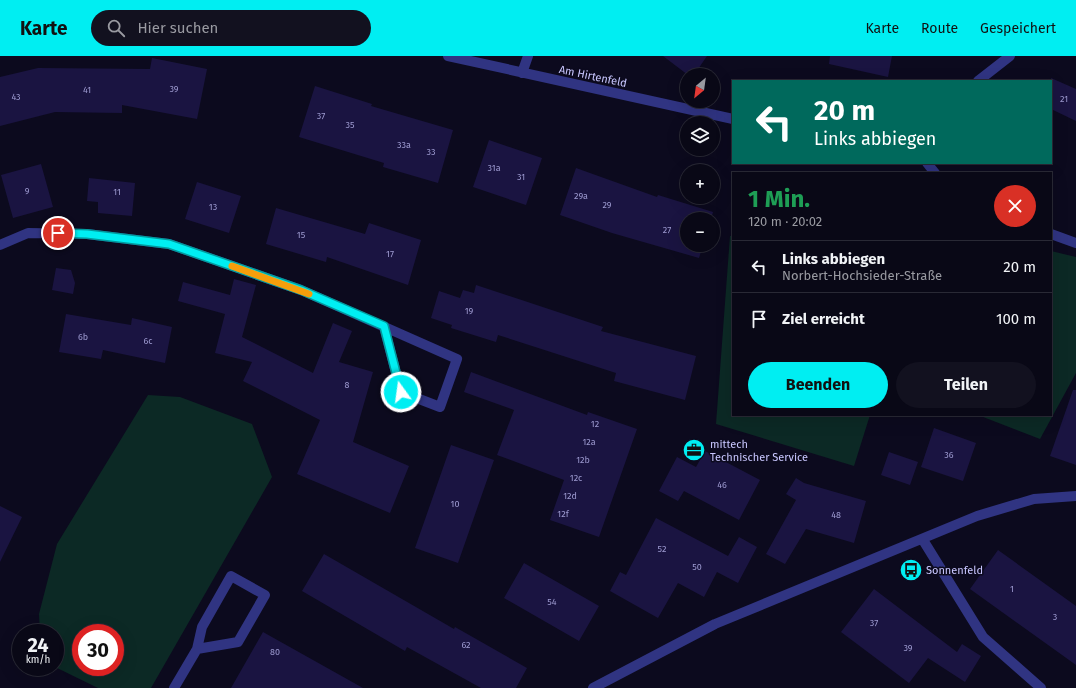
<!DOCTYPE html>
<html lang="de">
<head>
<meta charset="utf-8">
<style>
  :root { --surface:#090816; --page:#12111f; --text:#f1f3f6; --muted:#999aa1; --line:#292935; --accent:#00eef2 }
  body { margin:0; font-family:"Fira Sans",sans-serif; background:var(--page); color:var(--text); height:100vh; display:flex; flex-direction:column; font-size:15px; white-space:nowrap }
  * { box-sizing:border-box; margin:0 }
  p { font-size:13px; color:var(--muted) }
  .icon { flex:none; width:22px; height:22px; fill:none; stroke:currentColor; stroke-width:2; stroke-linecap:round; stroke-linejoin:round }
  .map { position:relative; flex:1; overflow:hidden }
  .sheet { position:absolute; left:732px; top:116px; width:320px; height:244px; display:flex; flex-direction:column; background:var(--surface); border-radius:0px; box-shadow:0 4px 16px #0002,0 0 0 1px var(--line) }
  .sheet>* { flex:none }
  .top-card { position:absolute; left:732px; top:24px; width:320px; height:84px; border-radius:0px; box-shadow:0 4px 16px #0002,0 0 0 1px var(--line); background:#00695c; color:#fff; overflow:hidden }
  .needle { width:26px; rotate:209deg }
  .fabs { position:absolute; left:680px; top:12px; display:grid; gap:8px }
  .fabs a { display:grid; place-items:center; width:40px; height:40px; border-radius:50%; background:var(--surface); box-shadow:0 4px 16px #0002,0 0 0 1px var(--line); font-size:20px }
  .speed { position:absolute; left:12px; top:568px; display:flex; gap:8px; font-size:20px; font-weight:700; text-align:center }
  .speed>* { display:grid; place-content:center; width:52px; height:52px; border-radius:50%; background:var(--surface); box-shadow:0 4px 16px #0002,0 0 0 1px var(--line); line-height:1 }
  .speed small { font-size:10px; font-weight:400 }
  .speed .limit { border:6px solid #d22; background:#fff; color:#111 }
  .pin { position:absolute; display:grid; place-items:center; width:34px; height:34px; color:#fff; margin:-17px; border:2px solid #fff; border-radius:50%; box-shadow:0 1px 4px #0007 }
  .me { position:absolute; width:44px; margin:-22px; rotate:346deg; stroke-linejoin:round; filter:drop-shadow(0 0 3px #0008) }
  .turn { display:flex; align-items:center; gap:14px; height:84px; padding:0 16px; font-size:18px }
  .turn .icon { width:52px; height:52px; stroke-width:2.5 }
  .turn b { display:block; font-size:28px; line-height:34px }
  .round { display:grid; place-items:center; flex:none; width:42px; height:42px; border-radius:21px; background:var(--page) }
  .headline { display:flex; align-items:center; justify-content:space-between; height:68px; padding:0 16px }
  h1 { font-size:24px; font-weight:700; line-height:30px; color:#1e9e55 }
  .action { display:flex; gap:8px; margin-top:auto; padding:8px 16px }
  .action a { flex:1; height:46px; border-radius:24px; background:var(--accent); color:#111; font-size:16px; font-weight:700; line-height:46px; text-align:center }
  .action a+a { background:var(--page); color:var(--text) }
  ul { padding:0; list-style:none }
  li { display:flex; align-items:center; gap:12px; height:52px; padding:0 16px; border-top:1px solid var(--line) }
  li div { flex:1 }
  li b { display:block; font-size:15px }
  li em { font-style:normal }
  header { display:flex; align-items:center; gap:24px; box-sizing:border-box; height:56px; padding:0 20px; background:var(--accent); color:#111 }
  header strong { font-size:19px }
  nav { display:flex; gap:22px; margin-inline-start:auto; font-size:14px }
  .search { width:280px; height:36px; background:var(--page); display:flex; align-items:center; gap:10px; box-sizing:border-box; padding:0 14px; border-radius:22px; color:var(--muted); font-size:15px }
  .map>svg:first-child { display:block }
</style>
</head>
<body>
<header>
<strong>Karte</strong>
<div class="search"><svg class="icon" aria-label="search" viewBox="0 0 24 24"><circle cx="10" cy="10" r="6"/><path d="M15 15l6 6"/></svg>Hier suchen</div>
<nav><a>Karte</a><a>Route</a><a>Gespeichert</a></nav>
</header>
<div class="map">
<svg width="1076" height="632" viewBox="0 0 1076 632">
  <rect width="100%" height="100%" fill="#0c0a1e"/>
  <path fill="#0c2925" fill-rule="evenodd" d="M 730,180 L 733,180 L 733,359 L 870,359 L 854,410 L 716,368 Z
    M 1051,195 L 1076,201 L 1076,317 L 1040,383 L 978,359 L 1051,359 Z
    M 148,339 L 180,341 L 252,368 L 272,421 L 151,632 L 98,632 L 55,611 L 55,577 L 40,577 L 39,558 L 57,488 ZM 81,577 L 115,577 L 115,611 L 81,611 Z"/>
  <path fill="#1a1441" d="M 663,0 L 707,0 L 694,19 L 688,19 Z
    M 830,0 L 892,0 L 888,21 L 829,8 Z
    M 152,2 L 207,13 L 197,63 L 122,49 L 122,57 L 55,56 L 0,70 L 0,21 L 38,12 L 150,13 Z
    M 1051,22 L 1076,33 L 1076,65 L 1051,53 Z
    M 315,30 L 372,48 L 371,50 L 453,74 L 438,127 L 383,111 L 384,107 L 299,81 Z
    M 489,84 L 542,102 L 526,149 L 473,131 Z
    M 41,108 L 53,151 L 13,162 L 1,119 Z
    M 576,112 L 657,141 L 658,139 L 713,156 L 711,163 L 687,163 L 687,189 L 703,189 L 699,202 L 612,177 L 560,159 Z
    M 89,122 L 135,127 L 132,160 L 98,157 L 98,146 L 87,145 Z
    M 197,126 L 241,140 L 229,177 L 185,163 Z
    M 276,152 L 365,178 L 369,167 L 421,184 L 408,229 L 327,201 L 326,206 L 266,188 Z
    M 56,212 L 71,214 L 75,227 L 73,238 L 52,234 Z
    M 234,223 L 256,229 L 242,281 L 313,317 L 333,267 L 352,275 L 339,306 L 373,316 L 353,386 L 409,410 L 390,457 L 297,418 L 320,364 L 243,325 L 252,306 L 215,297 L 225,258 L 178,245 L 183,226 L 230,239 Z
    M 476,229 L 603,271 L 601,275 L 696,300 L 685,344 L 614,325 L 616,317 L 498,279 L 496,286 L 451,272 L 452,269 L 431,262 L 439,235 L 460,242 L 463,234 L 474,237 Z
    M 66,258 L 131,269 L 132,262 L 172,271 L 165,307 L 103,294 L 101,303 L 59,296 Z
    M 471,316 L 587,359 L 588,356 L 637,373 L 599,481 L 550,464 L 564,424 L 497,399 L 514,354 L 464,336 Z
    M 1073,334 L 1076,334 L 1076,409 L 1050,400 Z
    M 934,372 L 976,387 L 963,425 L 921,411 Z
    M 451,389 L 494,404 L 458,507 L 415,492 Z
    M 705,395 L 760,424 L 739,464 L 684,435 L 678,445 L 659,435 L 677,401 L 696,411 Z
    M 889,396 L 918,406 L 910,429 L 881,419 Z
    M 796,422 L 804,427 L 866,445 L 854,487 L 806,473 L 785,508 L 766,498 L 796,444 L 786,438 Z
    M 0,450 L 22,461 L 0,506 Z
    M 656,462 L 728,500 L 739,481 L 757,491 L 738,527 L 717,516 L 704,541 L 678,527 L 658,562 L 610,535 L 620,516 L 626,519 Z
    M 998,494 L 1076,550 L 1076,609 L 970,533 Z
    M 324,498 L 454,573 L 455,571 L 527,612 L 516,632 L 481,632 L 407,591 L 405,595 L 302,535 Z
    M 524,507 L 599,550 L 579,585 L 504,542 Z
    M 874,533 L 957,596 L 962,588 L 981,600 L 965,626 L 928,602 L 909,627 L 841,576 Z
    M 263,576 L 363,632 L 231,632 Z"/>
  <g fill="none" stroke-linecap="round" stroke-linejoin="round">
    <path stroke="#303482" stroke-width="10" d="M 448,0 L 733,63
      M 522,17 L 528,0
      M 978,25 L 1010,0
      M 927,107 L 935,117
      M 1051,178 L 1076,187
      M 0,189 L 28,177 L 87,178 L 169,188 L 301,234 L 457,303 L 440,351 L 401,336 L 384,271
      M 923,484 L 983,581 L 1041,632
      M 174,632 L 197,593 L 202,571 L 231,520 L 265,539 L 238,586 L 197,593
      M 593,632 L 715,568 L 977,460 L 1034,443 L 1076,440"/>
  </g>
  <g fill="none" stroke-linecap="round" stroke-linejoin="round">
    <g stroke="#009b9d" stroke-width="10">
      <path id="route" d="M 58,177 L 87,178 L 169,188 L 301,234 L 384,270 L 401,336"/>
    </g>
    <use href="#route" stroke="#00eef2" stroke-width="7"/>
    <path stroke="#f59e0b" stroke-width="7" d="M 232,210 L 309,238"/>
  </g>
  <defs>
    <g id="office-disc" transform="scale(1.15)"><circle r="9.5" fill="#00eef2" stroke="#0c0a1e"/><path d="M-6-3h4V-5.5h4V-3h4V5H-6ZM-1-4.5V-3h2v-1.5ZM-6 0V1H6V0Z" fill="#111"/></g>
    <g id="bus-disc" transform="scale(1.15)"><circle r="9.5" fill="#00eef2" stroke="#0c0a1e"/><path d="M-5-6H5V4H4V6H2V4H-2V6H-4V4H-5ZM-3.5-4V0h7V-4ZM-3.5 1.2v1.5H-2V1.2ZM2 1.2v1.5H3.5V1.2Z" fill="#111"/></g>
  </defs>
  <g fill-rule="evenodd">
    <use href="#office-disc" x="694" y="394"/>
    <use href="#bus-disc" x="911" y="514"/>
  </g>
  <g text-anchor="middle" stroke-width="3" stroke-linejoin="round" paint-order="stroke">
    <g font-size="9" fill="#9d9ad0">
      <text x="174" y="36">39</text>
      <text x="87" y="37">41</text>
      <text x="16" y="44">43</text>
      <text x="1064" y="46">21</text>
      <text x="321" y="63">37</text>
      <text x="350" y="72">35</text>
      <text x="404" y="92">33a</text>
      <text x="431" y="99">33</text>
      <text x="494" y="115">31a</text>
      <text x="521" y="124">31</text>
      <text x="27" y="138">9</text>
      <text x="117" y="139">11</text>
      <text x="581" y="143">29a</text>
      <text x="607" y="152">29</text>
      <text x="213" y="154">13</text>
      <text x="667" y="177">27</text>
      <text x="301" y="182">15</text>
      <text x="390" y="201">17</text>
      <text x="469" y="258">19</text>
      <text x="83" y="284">6b</text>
      <text x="148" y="288">6c</text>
      <text x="347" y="332">8</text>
      <text x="595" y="371">12</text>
      <text x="589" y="389">12a</text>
      <text x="949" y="402">36</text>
      <text x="583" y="407">12b</text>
      <text x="576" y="425">12c</text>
      <text x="722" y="432">46</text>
      <text x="570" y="443">12d</text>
      <text x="455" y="451">10</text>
      <text x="563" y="461">12f</text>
      <text x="836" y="462">48</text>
      <text x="662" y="496">52</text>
      <text x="697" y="514">50</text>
      <text x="1012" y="536">1</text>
      <text x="552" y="549">54</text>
      <text x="1055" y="564">3</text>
      <text x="874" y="570">37</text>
      <text x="466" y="592">62</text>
      <text x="908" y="595">39</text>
      <text x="275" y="599">80</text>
    </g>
    <g font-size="11" fill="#c9c7ff" stroke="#0c0a1e">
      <text transform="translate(593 20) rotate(12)" y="4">Am Hirtenfeld</text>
    </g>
    <g font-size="11" fill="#c9c7ff" stroke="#0c0a1e" text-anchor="start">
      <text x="710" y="392">mittech<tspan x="710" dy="13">Technischer Service</tspan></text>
      <text x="926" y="518">Sonnenfeld</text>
    </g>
  </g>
</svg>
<div class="fabs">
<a><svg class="needle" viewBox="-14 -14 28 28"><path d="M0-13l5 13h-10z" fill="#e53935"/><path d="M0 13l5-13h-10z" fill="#999aa1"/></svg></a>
<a><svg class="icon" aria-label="layers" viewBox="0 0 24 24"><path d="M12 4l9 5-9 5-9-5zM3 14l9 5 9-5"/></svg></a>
<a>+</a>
<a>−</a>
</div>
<div class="speed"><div>24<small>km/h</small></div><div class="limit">30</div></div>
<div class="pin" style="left:58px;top:177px;background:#d93025"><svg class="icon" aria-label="arrive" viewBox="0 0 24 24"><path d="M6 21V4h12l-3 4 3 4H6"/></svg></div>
<svg class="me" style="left:401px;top:336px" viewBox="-20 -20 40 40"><circle r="17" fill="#00eef2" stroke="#fff" stroke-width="3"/><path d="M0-11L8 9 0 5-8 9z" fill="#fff"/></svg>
<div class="top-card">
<div class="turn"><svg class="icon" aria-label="left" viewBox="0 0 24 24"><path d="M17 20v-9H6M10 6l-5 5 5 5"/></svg><div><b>20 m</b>Links abbiegen</div></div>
</div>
<section class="sheet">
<div class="headline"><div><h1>1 Min.</h1><p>120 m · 20:02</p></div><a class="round" style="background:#d93025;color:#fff"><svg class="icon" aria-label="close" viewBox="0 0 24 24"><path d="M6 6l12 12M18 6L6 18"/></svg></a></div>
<ul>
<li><svg class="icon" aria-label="left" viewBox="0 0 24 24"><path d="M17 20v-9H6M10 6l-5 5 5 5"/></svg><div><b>Links abbiegen</b><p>Norbert-Hochsieder-Straße</p></div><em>20 m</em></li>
<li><svg class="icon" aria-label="arrive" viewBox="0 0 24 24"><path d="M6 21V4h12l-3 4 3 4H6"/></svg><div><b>Ziel erreicht</b></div><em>100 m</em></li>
</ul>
<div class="action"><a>Beenden</a><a>Teilen</a></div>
</section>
</div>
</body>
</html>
